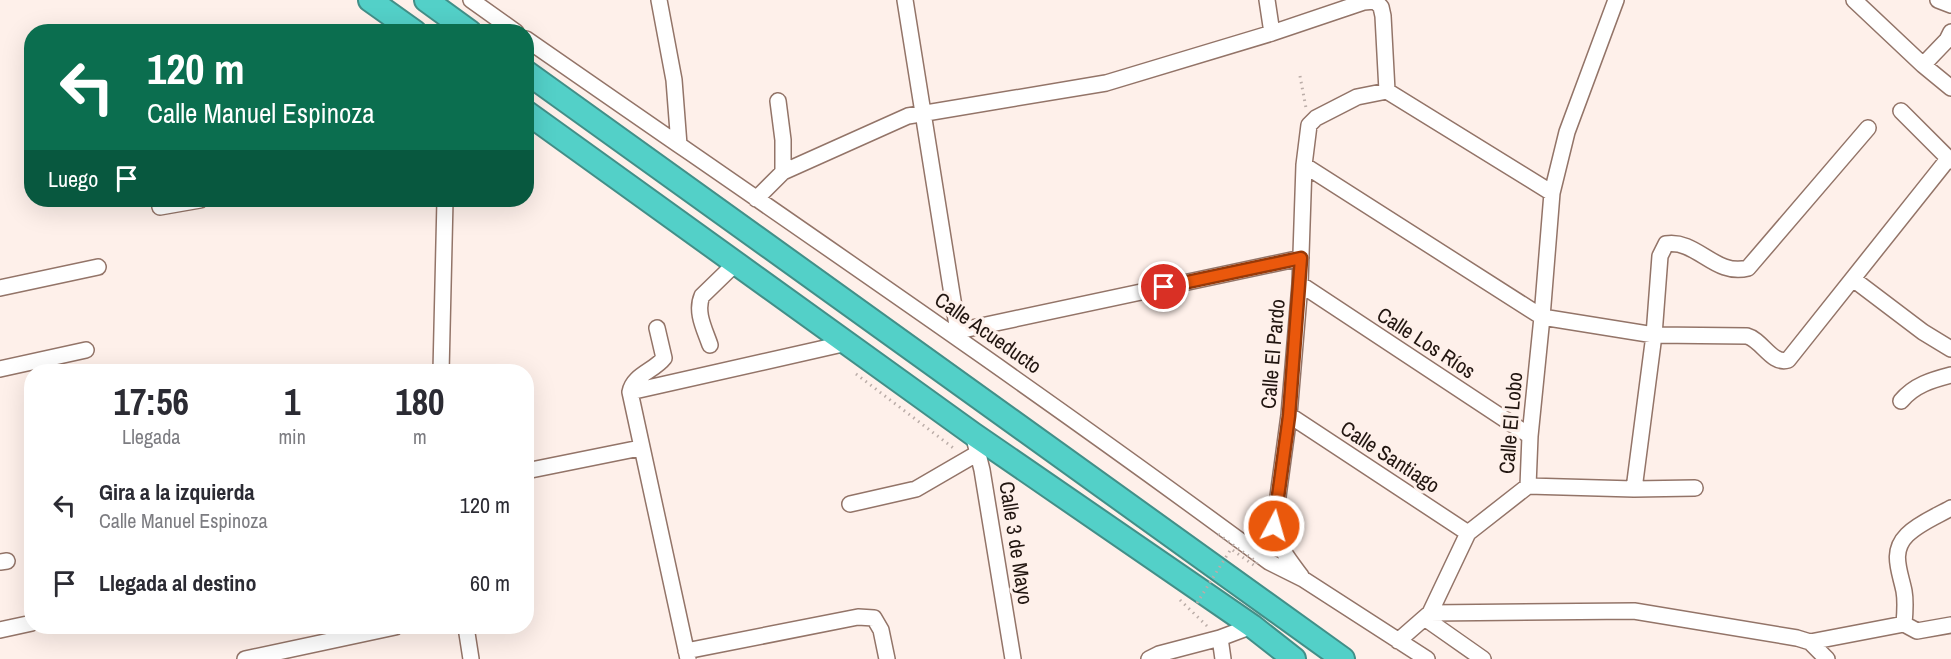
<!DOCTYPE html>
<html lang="es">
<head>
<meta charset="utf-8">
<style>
  :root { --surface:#fff; --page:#f7f7f7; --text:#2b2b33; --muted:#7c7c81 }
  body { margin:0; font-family:"Archivo Narrow",sans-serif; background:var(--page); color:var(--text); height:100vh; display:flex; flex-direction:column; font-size:22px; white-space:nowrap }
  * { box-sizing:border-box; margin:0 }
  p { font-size:20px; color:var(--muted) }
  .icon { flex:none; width:33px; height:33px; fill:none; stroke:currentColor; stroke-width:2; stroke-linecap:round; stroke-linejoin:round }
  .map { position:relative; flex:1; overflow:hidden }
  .details { position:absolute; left:24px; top:364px; width:510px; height:270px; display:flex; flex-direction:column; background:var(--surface); border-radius:24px; box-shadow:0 6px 24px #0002 }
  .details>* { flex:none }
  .hud { position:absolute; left:24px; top:24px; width:510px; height:183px; border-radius:24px; box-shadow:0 6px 24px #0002; background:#0b6e4f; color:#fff; overflow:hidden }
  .pin { position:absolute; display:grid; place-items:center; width:51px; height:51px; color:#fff; margin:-26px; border:3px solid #fff; border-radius:50%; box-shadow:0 2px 6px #0007 }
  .me { position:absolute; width:66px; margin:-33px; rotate:6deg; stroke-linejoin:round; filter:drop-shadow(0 0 4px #0008) }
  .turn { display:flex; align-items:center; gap:21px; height:126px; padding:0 24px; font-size:27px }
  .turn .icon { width:78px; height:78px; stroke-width:2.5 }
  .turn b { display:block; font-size:42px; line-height:51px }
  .then { display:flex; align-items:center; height:57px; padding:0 24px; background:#0003; gap:12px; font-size:22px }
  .eta { display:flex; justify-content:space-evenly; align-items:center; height:102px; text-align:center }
  .eta b { font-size:36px; font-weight:700; line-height:42px }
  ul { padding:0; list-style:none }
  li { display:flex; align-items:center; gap:18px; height:78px; padding:0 24px }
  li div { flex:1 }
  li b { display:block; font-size:22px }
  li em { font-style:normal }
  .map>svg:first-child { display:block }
</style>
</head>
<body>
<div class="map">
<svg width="1951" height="659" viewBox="0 0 1951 659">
  <rect width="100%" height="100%" fill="#fef0ea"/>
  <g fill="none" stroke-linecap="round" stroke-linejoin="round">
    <g stroke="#937468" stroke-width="18">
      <path id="minor" d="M 471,0 L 516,32
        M 659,0 L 674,80 L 679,145
        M 905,0 L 959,338
        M 1267,0 L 1272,33
        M 1854,0 L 1923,65 L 1947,40 L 1951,32
        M 1938,0 L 1951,5
        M 526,39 C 775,212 1026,382 1269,562 L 1303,579 L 1427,659
        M 1923,65 L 1951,88
        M 778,101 L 783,140 L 783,172
        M 1901,111 L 1951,161
        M 1304,165 L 1542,317 L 1654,335 L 1747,336 C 1762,340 1772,365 1788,360 L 1948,159
        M 756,199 L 783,172 L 908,116 L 1106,83 L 1272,33 L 1364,2 L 1375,1 L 1381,7 L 1383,16 L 1387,91
        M 160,207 L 200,200
        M 1853,279 L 1923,332 L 1951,349
        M 1300,284 L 1530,436
        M 0,288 L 98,267
        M 657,328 L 664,358 C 654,371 633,375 630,392 L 688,659
        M 958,331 L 1301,258
        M 710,345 C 705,330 695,312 702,296 L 736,263
        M 0,369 L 86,350
        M 441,372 L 445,200
        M 630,392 L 847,343
        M 1901,401 C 1914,385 1932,380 1951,375
        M 1289,415 L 1468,533
        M 973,434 L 982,470 L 1013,659
        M 526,471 L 640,448
        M 1528,486 L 1634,489 L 1695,488
        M 1634,489 L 1654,335 L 1660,256 L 1666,244 C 1697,239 1715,277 1748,268 L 1868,128
        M 850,504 L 916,489 L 978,453
        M 0,562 L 7,561
        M 1301,576 C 1289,560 1277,546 1274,526 L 1289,415 L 1300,284 L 1304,165 L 1309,125 L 1316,118 L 1357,97 L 1387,91 L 1552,193
        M 1430,613 L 1634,611 L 1797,638 L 1810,642 L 1827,659
        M 1426,619 L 1483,659
        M 1904,624 C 1905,613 1906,602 1904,591 C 1900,571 1890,552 1907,535 C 1919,523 1937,516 1951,508
        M 466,627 L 471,659
        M 0,630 L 32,623
        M 1220,638 L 1223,659
        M 1398,641 L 1430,613 L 1468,533 L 1528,486 L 1530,436 L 1542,317 L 1552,193 L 1567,132 L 1616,0
        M 1810,642 L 1904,624 L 1917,631 L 1951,625
        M 686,651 L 858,617 L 874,618 L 881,630 L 887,659
        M 245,659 L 395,627
        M 1149,659 L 1159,654 L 1220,638 L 1252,626"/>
    </g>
    <g stroke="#428f88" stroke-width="26">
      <path id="highway" d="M 370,0 L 415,32
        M 426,0 L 470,32
        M 526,72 L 1343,659
        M 526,112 L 973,434 L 1252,626 L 1294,659"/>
    </g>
    <path stroke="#bbada8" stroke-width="3" stroke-dasharray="1.5 4.5" stroke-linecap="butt" d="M 1300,76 L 1306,108
      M 856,374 L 956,450
      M 1180,600 L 1208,627"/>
    <use href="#minor" stroke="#fff" stroke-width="15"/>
    <use href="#highway" stroke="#53d0c8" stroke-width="22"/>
    <path stroke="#bbada8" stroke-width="3" stroke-dasharray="1.5 4.5" stroke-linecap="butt" d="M 1197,603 L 1231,549 L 1255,566 L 1257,562 L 1215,532"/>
  </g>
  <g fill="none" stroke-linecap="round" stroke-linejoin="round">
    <g stroke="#983908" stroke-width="15">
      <path id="route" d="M 1164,287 L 1301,258 L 1289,416 L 1274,526"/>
    </g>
    <use href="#route" stroke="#ea580c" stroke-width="10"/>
  </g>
  <g text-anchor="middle" stroke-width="6" stroke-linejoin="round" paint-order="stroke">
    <g font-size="21" fill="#221611" stroke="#fef0ea">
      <text transform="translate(988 333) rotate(35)" y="7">Calle Acueducto</text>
      <text transform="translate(1426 343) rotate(33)" y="7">Calle Los Ríos</text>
      <text transform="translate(1273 354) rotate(-85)" y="7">Calle El Pardo</text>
      <text transform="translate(1511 423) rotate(-85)" y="7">Calle El Lobo</text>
      <text transform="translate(1390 457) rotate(33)" y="7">Calle Santiago</text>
      <text transform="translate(1016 543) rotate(81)" y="7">Calle 3 de Mayo</text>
    </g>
  </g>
</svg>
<div class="pin" style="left:1164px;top:287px;background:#d93025"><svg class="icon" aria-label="arrive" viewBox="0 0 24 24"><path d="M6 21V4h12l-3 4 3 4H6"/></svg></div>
<svg class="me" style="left:1274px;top:526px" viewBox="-20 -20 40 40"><circle r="17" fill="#ea580c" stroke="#fff" stroke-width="3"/><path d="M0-11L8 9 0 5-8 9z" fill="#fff"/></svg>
<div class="hud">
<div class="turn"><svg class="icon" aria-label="left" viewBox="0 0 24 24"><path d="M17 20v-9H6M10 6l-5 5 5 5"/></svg><div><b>120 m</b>Calle Manuel Espinoza</div></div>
<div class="then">Luego<svg class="icon" aria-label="arrive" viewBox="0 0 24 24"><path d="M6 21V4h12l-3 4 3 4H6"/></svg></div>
</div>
<section class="details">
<div class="eta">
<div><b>17:56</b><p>Llegada</p></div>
<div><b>1</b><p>min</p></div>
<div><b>180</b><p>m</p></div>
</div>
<ul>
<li><svg class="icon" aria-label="left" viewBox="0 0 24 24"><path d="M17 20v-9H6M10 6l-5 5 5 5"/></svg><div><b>Gira a la izquierda</b><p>Calle Manuel Espinoza</p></div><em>120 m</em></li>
<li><svg class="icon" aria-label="arrive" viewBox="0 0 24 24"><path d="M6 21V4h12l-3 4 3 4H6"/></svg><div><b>Llegada al destino</b></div><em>60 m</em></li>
</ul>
</section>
</div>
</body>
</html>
